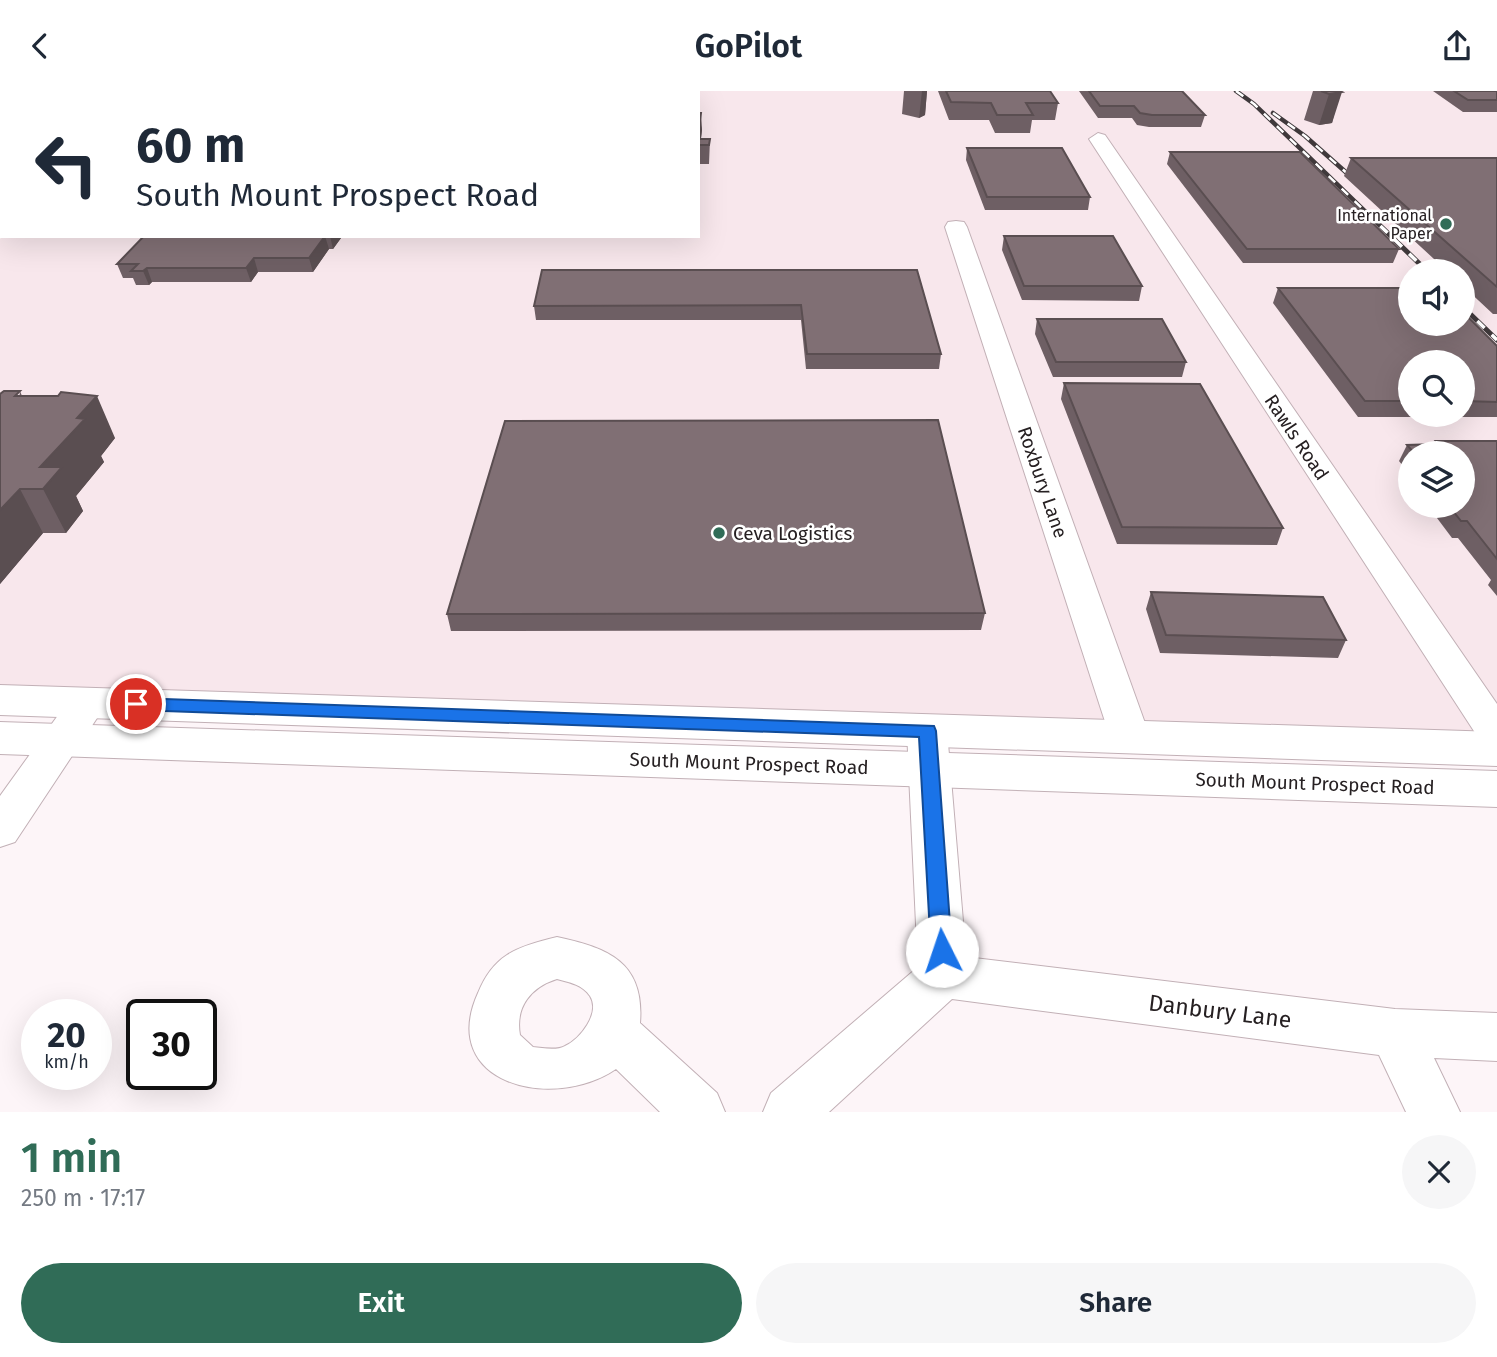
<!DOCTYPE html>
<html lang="en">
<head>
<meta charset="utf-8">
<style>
  :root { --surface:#fff; --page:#f6f6f7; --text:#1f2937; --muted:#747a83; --accent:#306c57 }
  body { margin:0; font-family:"Fira Sans",sans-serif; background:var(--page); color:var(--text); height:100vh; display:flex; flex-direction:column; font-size:26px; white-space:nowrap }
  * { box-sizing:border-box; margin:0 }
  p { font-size:23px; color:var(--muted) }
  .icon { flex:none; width:38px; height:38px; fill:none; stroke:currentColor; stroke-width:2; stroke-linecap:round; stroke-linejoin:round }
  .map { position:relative; height:1021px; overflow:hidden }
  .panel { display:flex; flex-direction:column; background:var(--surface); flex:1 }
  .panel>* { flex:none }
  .hud { position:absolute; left:0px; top:0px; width:700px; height:147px; box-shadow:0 7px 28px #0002; background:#fff; color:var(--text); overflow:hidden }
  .buttons { position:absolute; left:1398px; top:168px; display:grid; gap:14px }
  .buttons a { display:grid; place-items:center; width:77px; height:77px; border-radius:50%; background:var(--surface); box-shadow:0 7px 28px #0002; font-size:35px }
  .speed { position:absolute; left:21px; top:908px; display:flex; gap:14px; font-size:35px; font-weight:700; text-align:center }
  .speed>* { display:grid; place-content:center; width:91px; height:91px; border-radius:50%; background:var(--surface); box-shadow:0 7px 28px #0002; line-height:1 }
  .speed small { font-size:18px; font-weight:400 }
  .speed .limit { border:4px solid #111; border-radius:10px; background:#fff; color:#111 }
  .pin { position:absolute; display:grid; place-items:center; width:60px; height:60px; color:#fff; margin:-30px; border:4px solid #fff; border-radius:50%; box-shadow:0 2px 7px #0007 }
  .me { position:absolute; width:77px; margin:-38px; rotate:356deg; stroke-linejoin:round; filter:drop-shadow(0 0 5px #0008) }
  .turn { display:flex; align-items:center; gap:24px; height:147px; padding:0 21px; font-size:32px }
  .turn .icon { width:91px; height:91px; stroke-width:2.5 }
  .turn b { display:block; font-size:49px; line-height:60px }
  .round { display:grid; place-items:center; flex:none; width:74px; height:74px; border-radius:37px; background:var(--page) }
  .overview { display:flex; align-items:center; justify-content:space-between; height:119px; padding:0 21px }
  h1 { font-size:42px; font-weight:600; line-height:52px; color:var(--accent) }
  .cta { display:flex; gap:14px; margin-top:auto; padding:14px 21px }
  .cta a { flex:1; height:80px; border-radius:42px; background:var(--accent); color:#fff; font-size:28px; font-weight:600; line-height:80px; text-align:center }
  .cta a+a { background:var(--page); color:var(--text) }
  header { display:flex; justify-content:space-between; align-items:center; height:91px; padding:0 21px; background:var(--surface); font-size:32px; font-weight:600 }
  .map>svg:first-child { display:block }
</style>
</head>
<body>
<header><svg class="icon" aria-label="back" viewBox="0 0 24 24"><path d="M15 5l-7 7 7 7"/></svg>GoPilot<svg class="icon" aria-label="share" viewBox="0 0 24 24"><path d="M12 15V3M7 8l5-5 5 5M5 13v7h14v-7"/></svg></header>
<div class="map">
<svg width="1497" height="1021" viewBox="0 0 1497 1021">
  <rect width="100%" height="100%" fill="#fdf5f8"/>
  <path fill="#f8e7ec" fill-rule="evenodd" d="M 0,0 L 166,0 L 2,2 L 0,127 Z
    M 186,0 L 1497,0 L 1497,649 L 0,600 L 0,148 L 4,145 L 698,145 L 698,2 L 184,2 ZM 1410,180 L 1463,180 L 1463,233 L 1410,233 ZM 1410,271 L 1463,271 L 1463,324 L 1410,324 ZM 1410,362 L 1463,362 L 1463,415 L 1410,415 Z"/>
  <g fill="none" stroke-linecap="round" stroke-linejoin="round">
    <g stroke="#c2b0b6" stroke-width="2">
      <path id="minor" d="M 1098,42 L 1105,44 L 1497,613 L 1497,659 L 1483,654 L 1089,48 Z
        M 956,130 L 964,131 L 967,136 L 1150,646 L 1144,657 L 1130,661 L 1116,657 L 1110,646 L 945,136 L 948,131 Z
        M 88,598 L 102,602 L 107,612 L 15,751 L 0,756 L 0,705 L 74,602 Z
        M 927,625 L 941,630 L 947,640 L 966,866 L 1395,918 L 1497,922 L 1497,970 L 1434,967 L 1460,1021 L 1406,1021 L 1379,964 L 952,908 L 829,1021 L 763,1021 L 771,1002 L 918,876 L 907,640 L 913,630 Z
        M 557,846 C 608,857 645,871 640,932 L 717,1002 L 725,1021 L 660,1021 L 616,978 C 553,1021 437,993 478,902 C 484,887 493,873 507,864 C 521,855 540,850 557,846 ZM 557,888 C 569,891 583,894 590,905 C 601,922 580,948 565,955 C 557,960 542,957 533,956 L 520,944 C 515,916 531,896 557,888 Z"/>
    </g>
    <g stroke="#c2b0b6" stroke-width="2">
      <path id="major" d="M 168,0 L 188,0 L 167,2 Z
        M 0,130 L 2,130 L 0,145 Z
        M 0,594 L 1497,641 L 1497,675 L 0,624 Z
        M 0,631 L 1497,680 L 1497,716 L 0,663 Z"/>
    </g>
    <use href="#minor" fill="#fff" fill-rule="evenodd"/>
    <use href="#major" fill="#fff" fill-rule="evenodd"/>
    <g stroke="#3f393b" stroke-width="4.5">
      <path id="rail-far1" d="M 1236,0 L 1254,13 L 1368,123
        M 1273,22 L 1305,45 L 1349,84"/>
    </g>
    <g stroke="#3f393b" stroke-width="5">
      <path id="rail" d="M 1366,121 L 1427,180
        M 1463,216 L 1497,249"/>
    </g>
    <use href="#rail-far1" stroke="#fff" stroke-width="2.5" stroke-dasharray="9" stroke-linecap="butt"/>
    <use href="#rail" stroke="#fff" stroke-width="3.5" stroke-dasharray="10" stroke-linecap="butt"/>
  </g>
  <path fill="#6e5f64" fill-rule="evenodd" d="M 904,0 L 927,0 L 925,24 L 919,27 L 902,23 Z
    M 938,0 L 1050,0 L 1058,12 L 1055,29 L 1032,29 L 1030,42 L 995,42 L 989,29 L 949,29 Z
    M 1079,0 L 1182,0 L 1205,24 L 1201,36 L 1149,36 L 1137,34 L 1132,27 L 1098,27 Z
    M 1313,0 L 1340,0 L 1332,32 L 1319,34 L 1304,29 Z
    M 1433,0 L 1497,0 L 1497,21 L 1463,21 Z
    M 698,22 L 702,39 L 701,48 L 710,48 L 709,73 L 698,73 Z
    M 967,57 L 1090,106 L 1088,119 L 985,119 L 966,69 Z
    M 1170,61 L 1399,158 L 1393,172 L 1243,172 L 1167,73 Z
    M 1351,67 L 1497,67 L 1497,223 L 1493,223 L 1463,195 L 1463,180 L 1447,180 L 1344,85 Z
    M 144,145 L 341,145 L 341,147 L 333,158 L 329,158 L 313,181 L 258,181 L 251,191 L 152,191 L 149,194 L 136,194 L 133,187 L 123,187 L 117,173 Z
    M 1004,145 L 1142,195 L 1139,210 L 1022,209 L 1002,159 Z
    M 917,179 L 941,263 L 939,278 L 806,278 L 801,229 L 536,229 L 534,215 Z
    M 1278,197 L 1497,255 L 1497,326 L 1358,326 L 1273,212 ZM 1410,271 L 1463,271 L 1463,324 L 1410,324 Z
    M 1037,228 L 1186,271 L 1182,286 L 1053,286 L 1035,243 Z
    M 1064,292 L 1283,437 L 1277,454 L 1117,453 L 1061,308 Z
    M 20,300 L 22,305 L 115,347 L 101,365 L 104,371 L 76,405 L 83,420 L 66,442 L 43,442 L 0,493 Z
    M 1436,350 L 1497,350 L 1497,505 L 1488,494 L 1491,489 L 1458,447 L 1452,447 L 1428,415 L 1463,415 L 1463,362 L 1410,362 L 1410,384 L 1399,370 L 1407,354 L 1435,354 Z
    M 1151,501 L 1346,549 L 1338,567 L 1160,562 L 1146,518 Z
    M 985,522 L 981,539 L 451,540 L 447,523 Z"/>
  <path fill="#5a4e51" d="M 922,0 L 927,0 L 925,24 L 919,27 Z
    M 1342,1 L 1332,32 L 1319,34 L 1329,3 Z
    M 701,22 L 702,39 L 700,54 L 699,36 Z
    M 325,145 L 329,158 L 313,181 L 309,167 Z
    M 330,145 L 341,145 L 341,147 L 333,158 Z
    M 254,167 L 258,181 L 251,191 L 246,177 Z
    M 147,177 L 152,191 L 149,194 L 143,180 Z
    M 97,305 L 115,347 L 101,365 L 104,371 L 76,405 L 83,420 L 66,442 L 43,398 L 40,376 L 77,327 Z
    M 20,398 L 43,442 L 0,493 L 0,419 Z"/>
  <path fill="#806f74" stroke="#5a4e51" stroke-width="2" d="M 558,0 L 675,0 L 674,2 L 558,2 Z
    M 946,0 L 1050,0 L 1058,12 L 1026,12 L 1033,24 L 997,24 L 991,12 L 951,11 Z
    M 1089,0 L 1182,0 L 1205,24 L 1152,24 L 1140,22 L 1134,15 L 1100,15 Z
    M 1321,0 L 1340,0 L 1342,1 L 1329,3 Z
    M 1454,0 L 1497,0 L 1497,9 L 1468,9 Z
    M 698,22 L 701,22 L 699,36 L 698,36 Z
    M 698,48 L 710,48 L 709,54 L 698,54 Z
    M 967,57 L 1062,57 L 1090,106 L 987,106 Z
    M 1170,61 L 1300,61 L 1399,158 L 1247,158 Z
    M 1351,67 L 1497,67 L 1497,196 Z
    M 144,145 L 325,145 L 309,167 L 254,167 L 246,177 L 147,177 L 143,180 L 131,180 L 138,173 L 117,173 Z
    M 1004,145 L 1113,145 L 1142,195 L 1024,195 Z
    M 542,179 L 917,179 L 941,263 L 807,263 L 801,214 L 534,215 Z
    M 1278,197 L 1410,197 L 1410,233 L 1463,233 L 1463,221 L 1497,255 L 1497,311 L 1463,310 L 1463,271 L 1410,271 L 1410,310 L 1365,310 Z
    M 1037,228 L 1162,228 L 1186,271 L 1056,271 Z
    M 1064,292 L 1200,293 L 1283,437 L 1122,436 Z
    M 4,300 L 20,300 L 15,305 L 58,305 L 61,301 L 97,305 L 77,327 L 85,328 L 40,376 L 62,376 L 43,398 L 20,398 L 0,419 L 0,303 Z
    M 938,329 L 985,522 L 447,523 L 505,330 Z
    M 1436,350 L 1497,350 L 1497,468 L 1467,430 L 1461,430 L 1449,415 L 1463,415 L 1463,362 L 1414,362 L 1407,354 L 1439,353 Z
    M 1151,501 L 1323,506 L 1346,549 L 1166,544 Z"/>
  <path fill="#1a73e8" stroke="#114b97" stroke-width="2" d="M 136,607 L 934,635 L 936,640 L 952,860 L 949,867 L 942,870 L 934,867 L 931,860 L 919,646 L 136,619 L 129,618 L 127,613 L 129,609 Z"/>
  <g fill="#306c57" stroke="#fff" stroke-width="2.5">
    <circle cx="1446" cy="133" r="7"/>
    <circle cx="719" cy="442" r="7"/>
  </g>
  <g text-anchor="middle" stroke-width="5" stroke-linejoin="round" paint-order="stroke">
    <g font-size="16" fill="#262022" stroke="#fff" text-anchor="end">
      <text x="1432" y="130">International<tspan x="1432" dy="18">Paper</tspan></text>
    </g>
    <g font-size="19" fill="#262022" stroke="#fff">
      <text transform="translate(1297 346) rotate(56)" y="7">Rawls Road</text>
      <text transform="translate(1043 391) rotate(71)" y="7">Roxbury Lane</text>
      <text transform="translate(749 672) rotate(2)" y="7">South Mount Prospect Road</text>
      <text transform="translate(1315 692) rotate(2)" y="7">South Mount Prospect Road</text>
    </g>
    <g font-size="19" fill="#262022" stroke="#fff" text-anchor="start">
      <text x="733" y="449">Ceva Logistics</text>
    </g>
    <g font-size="23" fill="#262022" stroke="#fff">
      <text transform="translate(1220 920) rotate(7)" y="8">Danbury Lane</text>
    </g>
  </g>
</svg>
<div class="buttons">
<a><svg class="icon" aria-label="sound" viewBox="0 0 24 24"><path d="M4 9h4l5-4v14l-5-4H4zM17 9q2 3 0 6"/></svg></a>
<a><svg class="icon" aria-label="search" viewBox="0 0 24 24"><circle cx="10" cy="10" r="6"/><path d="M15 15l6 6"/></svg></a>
<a><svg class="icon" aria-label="layers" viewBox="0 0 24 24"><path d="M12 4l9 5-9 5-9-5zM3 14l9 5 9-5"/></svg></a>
</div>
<div class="speed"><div>20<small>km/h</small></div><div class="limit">30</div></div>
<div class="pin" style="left:136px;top:613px;background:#d93025"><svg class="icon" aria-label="arrive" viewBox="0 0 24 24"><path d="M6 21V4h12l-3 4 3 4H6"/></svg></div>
<svg class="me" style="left:942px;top:860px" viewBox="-20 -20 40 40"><circle r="19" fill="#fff"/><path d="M0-13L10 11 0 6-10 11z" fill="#1a73e8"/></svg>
<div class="hud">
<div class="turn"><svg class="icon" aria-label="left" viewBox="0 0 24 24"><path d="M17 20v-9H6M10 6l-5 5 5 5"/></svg><div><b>60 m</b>South Mount Prospect Road</div></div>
</div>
</div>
<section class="panel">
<div class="overview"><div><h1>1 min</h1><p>250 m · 17:17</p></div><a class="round"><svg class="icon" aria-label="close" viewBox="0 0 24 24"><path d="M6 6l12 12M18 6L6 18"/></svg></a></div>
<div class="cta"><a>Exit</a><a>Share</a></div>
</section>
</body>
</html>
